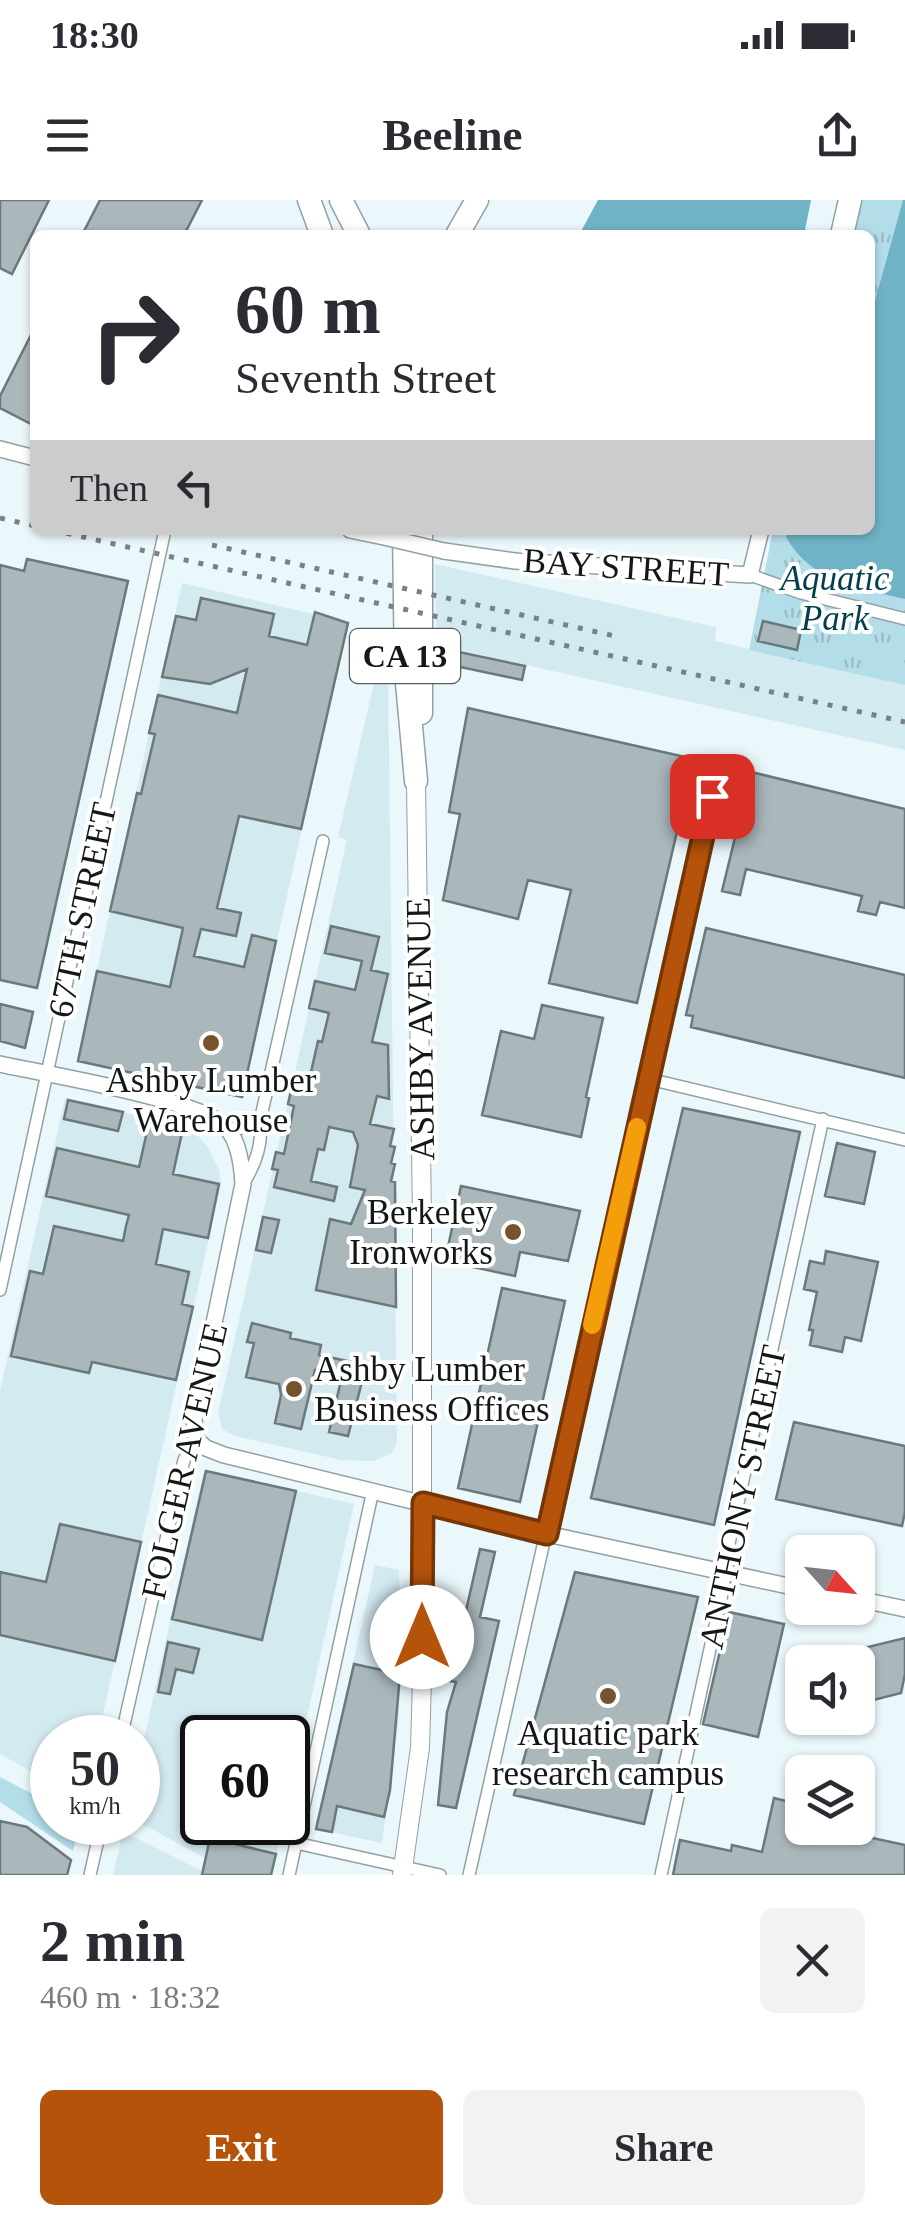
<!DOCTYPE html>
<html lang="en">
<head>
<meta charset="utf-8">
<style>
  :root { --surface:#fff; --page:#f2f2f3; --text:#2b2b33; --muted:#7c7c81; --accent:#b45309 }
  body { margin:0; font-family:"Times New Roman",serif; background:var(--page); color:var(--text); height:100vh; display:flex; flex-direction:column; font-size:38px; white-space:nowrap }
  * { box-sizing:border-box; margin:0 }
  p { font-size:32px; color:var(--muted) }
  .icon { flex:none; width:55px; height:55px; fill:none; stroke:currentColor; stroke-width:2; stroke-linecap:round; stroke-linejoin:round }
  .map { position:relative; height:1675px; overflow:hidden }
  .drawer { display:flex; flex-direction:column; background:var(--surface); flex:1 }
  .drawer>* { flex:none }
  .hud { position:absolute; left:30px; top:30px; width:845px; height:305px; border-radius:15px; box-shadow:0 2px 8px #0004; background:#fff; color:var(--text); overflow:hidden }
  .needle { width:65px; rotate:117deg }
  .controls { position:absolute; left:785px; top:1335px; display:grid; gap:20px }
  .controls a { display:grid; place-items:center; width:90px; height:90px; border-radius:15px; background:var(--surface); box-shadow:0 2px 8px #0004; font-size:50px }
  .speed { position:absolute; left:30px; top:1515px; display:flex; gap:20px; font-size:50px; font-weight:700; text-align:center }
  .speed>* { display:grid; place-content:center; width:130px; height:130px; border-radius:50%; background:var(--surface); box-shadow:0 2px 8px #0004; line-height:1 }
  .speed small { font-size:25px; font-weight:400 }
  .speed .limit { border:5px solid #111; border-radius:15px; background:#fff; color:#111 }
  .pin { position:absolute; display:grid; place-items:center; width:85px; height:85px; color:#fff; margin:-42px; border-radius:20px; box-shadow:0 5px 15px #0006 }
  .me { position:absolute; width:110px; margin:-55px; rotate:0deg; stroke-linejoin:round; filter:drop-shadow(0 0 8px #0008) }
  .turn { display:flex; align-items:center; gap:35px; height:210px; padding:0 40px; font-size:45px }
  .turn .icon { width:130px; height:130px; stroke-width:2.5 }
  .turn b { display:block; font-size:70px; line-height:85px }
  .then { display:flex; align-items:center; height:95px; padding:0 40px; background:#0003; gap:20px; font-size:38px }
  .round { display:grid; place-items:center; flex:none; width:105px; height:105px; border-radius:15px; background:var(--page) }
  .overview { display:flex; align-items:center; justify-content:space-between; height:170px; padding:0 40px }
  h1 { font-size:60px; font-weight:600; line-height:75px }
  .button { display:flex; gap:20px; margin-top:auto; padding:20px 40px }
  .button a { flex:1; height:115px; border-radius:15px; background:var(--accent); color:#fff; font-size:40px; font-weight:600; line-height:115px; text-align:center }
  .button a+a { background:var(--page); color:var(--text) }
  .status { display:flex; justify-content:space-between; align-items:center; height:70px; padding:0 50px; background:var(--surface); direction:ltr }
  .status svg { height:28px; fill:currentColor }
  header { display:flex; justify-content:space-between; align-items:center; height:130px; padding:0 40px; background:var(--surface); font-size:45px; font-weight:600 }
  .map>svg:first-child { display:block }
</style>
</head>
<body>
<div class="status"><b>18:30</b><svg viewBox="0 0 49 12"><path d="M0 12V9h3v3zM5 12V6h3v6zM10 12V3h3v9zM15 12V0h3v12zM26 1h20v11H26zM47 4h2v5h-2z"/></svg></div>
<header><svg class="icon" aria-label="menu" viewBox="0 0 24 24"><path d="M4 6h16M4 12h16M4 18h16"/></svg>Beeline<svg class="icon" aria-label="share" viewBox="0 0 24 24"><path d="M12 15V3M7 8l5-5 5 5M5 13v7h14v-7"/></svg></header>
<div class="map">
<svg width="905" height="1675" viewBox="0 0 905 1675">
  <defs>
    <pattern id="park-tufts" width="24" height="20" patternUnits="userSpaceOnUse" patternTransform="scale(2.5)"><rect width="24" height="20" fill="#b4ddea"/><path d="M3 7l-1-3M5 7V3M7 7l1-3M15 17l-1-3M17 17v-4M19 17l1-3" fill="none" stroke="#9abdc8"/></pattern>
  </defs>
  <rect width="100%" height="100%" fill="#eaf8fc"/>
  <path fill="#d4eaf1" d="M 435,364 L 716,427 L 715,441 L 905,485 L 905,550 L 436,445 Z
    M 182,383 L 313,414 L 314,411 L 348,423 L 242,897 L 77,861 Z
    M 379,462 L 388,464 L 397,1242 L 392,1253 L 374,1261 L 341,1260 L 235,1236 L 222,1229 L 218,1213 L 347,640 L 338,637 Z
    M 65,898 L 184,927 L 199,937 L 208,948 L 219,970 L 221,984 L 98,1537 L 52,1538 L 52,1583 L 0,1554 L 0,1191 Z
    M 204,1270 L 354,1304 L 288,1603 L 288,1538 L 202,1538 L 202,1622 L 283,1623 L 272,1675 L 208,1660 L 148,1627 L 128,1623 L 138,1622 L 138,1566 Z
    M 375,1365 L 399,1370 L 401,1474 L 398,1527 L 382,1643 L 316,1629 Z
    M 122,1635 L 134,1637 L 202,1671 L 222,1675 L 113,1675 Z"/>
  <path fill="#b4ddea" d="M 0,1577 L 52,1604 L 52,1622 L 80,1623 L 73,1651 L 0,1602 Z"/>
  <path fill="url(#park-tufts)" d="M 857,0 L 905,0 L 905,485 L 749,450 L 773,330 L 870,330 L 870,35 L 850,35 Z"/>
  <path fill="#70b3c6" d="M 598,0 L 811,0 L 804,35 L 579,35 Z
    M 903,0 L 905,0 L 905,399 C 858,388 812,383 786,337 L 788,330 L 870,330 L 870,119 Z"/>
  <path fill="#aab8bc" stroke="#6b787c" stroke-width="2.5" d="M 0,0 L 49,0 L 12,74 L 0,68 Z
    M 100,0 L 202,0 L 184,35 L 82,35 Z
    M 35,127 L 35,226 L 0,208 L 0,196 Z
    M 27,359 L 128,381 L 37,788 L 0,780 L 0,365 L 24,371 Z
    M 201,398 L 274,414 L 269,436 L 307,445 L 315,412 L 348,423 L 301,629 L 239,616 L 217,708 L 241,713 L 236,736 L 201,729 L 194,756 L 244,767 L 252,735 L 276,741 L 242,897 L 78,861 L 97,771 L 170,787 L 183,728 L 110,711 L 137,593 L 141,594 L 155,534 L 149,533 L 158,495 L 237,513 L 247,469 L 210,484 L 162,477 L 176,416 L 196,420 Z
    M 763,421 L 801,430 L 797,450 L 758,441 Z
    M 454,451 L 525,466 L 522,480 L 451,465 Z
    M 468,508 L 694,559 L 637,803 L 549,783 L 571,690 L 528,680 L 518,719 L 443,700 L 460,614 L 449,612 Z
    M 751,572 L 905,609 L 905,708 L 880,702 L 876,715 L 858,711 L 862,696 L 746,669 L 740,695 L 722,691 Z
    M 331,726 L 379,737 L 371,770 L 388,774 L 372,842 L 388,845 L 389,899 L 377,896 L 370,924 L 394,929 L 390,946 L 395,947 L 391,963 L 395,964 L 391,981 L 395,982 L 396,1107 L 316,1090 L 330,1019 L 351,1024 L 365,990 L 350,987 L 358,945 L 353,932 L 329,927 L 324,950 L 318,949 L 311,981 L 337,987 L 334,1001 L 274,987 L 278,970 L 272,969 L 276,952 L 284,954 L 294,906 L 288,904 L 294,877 L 309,881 L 318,841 L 322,842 L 329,813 L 309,808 L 315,781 L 355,790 L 362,761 L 325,753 Z
    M 706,728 L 905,775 L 905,878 L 691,827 L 693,816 L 686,815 Z
    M 0,804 L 33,812 L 25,848 L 0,841 Z
    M 542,805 L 603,818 L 586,897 L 589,898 L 581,937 L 482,915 L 501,831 L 534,839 Z
    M 68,900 L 123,912 L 118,931 L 64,919 Z
    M 683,908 L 800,932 L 714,1325 L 591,1298 Z
    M 150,918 L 183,928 L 173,974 L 219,984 L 208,1038 L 163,1029 L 156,1064 L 189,1072 L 182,1104 L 193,1107 L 176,1180 L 92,1162 L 89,1173 L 11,1156 L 30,1071 L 43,1074 L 54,1026 L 123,1041 L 126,1026 L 129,1015 L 46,996 L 57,948 L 139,967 Z
    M 837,943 L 875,952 L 864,1004 L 825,996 Z
    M 461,986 L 580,1011 L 568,1061 L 520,1052 L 515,1076 L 445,1061 Z
    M 263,1017 L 279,1020 L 271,1053 L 256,1050 Z
    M 826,1051 L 878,1062 L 861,1141 L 845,1137 L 842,1152 L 810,1145 L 813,1130 L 809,1130 L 817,1092 L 804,1089 L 810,1061 L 824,1064 Z
    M 502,1088 L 565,1101 L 520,1302 L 458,1288 Z
    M 252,1123 L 291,1133 L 290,1138 L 321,1145 L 319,1155 L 352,1162 L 351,1167 L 365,1170 L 348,1236 L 329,1232 L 342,1176 L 315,1170 L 301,1229 L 275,1223 L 281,1195 L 279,1184 L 246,1177 L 254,1143 L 247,1142 Z
    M 794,1222 L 905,1246 L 905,1312 L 902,1326 L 776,1299 Z
    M 206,1271 L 296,1291 L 262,1440 L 172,1419 Z
    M 60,1324 L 141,1342 L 115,1461 L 0,1435 L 0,1372 L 46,1382 Z
    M 480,1349 L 495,1352 L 480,1417 L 499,1421 L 456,1608 L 438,1605 L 447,1512 L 456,1482 L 450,1481 Z
    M 575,1372 L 698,1397 L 644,1624 L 514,1595 Z
    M 729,1412 L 784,1424 L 758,1537 L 703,1524 Z
    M 905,1438 L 905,1474 L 901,1493 L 858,1504 L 858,1462 L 823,1462 L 823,1458 Z
    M 168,1442 L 199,1449 L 193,1473 L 176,1469 L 170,1494 L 158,1492 Z
    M 354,1464 L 400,1474 L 390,1590 L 384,1617 L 337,1606 L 332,1632 L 316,1629 Z
    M 774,1598 L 802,1605 L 802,1628 L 865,1628 L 863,1636 L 905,1645 L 905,1675 L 673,1675 L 680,1640 L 731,1651 L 732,1645 L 762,1652 Z
    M 0,1621 L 27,1627 L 71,1660 L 67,1675 L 0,1675 Z
    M 210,1638 L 276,1654 L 271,1675 L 202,1675 Z"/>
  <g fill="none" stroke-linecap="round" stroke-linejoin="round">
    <g stroke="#93a0a4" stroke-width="14">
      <path id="minor" d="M 750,375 L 801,393 L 905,419
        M 649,879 L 905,940
        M 229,930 L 247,927 L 260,921
        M 243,984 C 256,964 263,944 260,921 L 323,641
        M 0,1090 L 165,330
        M 121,1538 L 184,1260 L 196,1239
        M 296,1643 L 440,1675
        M 90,1675 L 102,1622
        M 289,1675 L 373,1290
        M 469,1675 L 712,594
        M 661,1675 L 723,1389 L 728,1348 L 823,919"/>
    </g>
    <g stroke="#93a0a4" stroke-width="18">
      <path id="tertiary" d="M 0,249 L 35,258
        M 350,330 L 384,337
        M 444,351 L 515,361 L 750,375 L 761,330
        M 0,864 C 45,874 197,899 225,926 C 239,940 242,965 243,984 L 194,1219 L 196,1239 L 206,1248 L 224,1255 L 547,1334 L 802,1389
        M 858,1399 L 905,1409"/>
    </g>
    <g stroke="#93a0a4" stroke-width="20">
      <path id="primary" d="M 402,1675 L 420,1548 L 422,1479 L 422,1020 L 416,581"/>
    </g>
    <g stroke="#93a0a4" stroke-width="25">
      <path id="motorway" d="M 309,0 L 322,35
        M 341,0 L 359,35
        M 457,35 L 477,0
        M 842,35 L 850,0
        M 404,330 L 406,472 L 416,581
        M 421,513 L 421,330"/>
    </g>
    <use href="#minor" stroke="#fff" stroke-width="11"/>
    <use href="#tertiary" stroke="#fff" stroke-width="15"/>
    <use href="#primary" stroke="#fff" stroke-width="18"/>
    <use href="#motorway" stroke="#fff" stroke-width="22"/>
    <path stroke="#788184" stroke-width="5" stroke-dasharray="5 10" stroke-linecap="butt" d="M 0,318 L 35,326
      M 52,330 L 905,522
      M 212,345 L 619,437"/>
    <g stroke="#93a0a4" stroke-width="18" stroke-linecap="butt">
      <path id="tertiary-bridge" d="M 384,337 L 444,351"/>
    </g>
    <use href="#tertiary-bridge" stroke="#fff" stroke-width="15"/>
  </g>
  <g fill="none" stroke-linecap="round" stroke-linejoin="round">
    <g stroke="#753606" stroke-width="25">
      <path id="route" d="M 422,1437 L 423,1303 L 547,1334 L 712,596"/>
    </g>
    <use href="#route" stroke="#b45309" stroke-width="18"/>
    <path stroke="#f59e0b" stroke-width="18" d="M 592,1125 L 637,927"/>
  </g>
  <g fill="#76532c" stroke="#fff" stroke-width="4">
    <circle cx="211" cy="843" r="10"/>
    <circle cx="513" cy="1032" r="10"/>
    <circle cx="294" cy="1189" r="10"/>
    <circle cx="608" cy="1496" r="10"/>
  </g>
  <g text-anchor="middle" stroke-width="8" stroke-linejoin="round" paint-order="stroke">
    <rect fill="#fff" stroke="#595d5d" stroke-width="2.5" x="350" y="429" width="110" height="54" rx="8"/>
    <g font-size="32" font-weight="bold" fill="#121718">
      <text x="405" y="467">CA 13</text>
    </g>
    <g font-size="35" fill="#121718" stroke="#fff">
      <text transform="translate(626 367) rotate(4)" y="12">BAY STREET</text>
      <text transform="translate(82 710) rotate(-78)" y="12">67TH STREET</text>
      <text transform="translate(420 829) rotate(-91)" y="12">ASHBY AVENUE</text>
      <text transform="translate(184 1261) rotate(-77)" y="12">FOLGER AVENUE</text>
      <text transform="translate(742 1297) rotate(-78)" y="12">ANTHONY STREET</text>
    </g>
    <g font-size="35" font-style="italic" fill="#003f4d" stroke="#fff">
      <text x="835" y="390">Aquatic<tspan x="835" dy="40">Park</tspan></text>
    </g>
    <g font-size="35" fill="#121718" stroke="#fff">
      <text x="211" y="892">Ashby Lumber<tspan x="211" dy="40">Warehouse</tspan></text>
      <text x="493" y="1024" text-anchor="end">Berkeley<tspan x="493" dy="40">Ironworks</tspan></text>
      <text x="314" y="1181" text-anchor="start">Ashby Lumber<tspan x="314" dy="40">Business Offices</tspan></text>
      <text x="608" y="1545">Aquatic park<tspan x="608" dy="40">research campus</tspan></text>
    </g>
  </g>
</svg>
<div class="controls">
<a><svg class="needle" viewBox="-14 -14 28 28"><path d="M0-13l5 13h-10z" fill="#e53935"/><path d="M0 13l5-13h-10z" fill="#7c7c81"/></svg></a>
<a><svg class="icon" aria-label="sound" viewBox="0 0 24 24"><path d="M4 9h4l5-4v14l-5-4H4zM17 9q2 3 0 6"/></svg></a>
<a><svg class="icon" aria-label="layers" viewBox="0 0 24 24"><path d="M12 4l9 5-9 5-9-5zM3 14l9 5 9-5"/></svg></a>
</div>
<div class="speed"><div>50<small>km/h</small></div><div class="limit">60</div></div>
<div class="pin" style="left:712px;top:596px;background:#d93025"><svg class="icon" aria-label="arrive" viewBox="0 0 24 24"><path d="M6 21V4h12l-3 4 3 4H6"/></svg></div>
<svg class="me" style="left:422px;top:1437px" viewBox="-20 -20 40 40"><circle r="19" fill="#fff"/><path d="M0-13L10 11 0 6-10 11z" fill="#b45309"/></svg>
<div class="hud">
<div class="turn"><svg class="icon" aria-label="right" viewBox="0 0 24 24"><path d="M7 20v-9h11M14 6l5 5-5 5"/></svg><div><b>60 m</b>Seventh Street</div></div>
<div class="then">Then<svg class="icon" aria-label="left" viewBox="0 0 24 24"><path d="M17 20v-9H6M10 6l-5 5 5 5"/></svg></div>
</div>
</div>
<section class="drawer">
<div class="overview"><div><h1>2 min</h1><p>460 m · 18:32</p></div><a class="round"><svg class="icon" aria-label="close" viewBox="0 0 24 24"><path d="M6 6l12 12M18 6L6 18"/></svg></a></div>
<div class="button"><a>Exit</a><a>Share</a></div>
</section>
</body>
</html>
